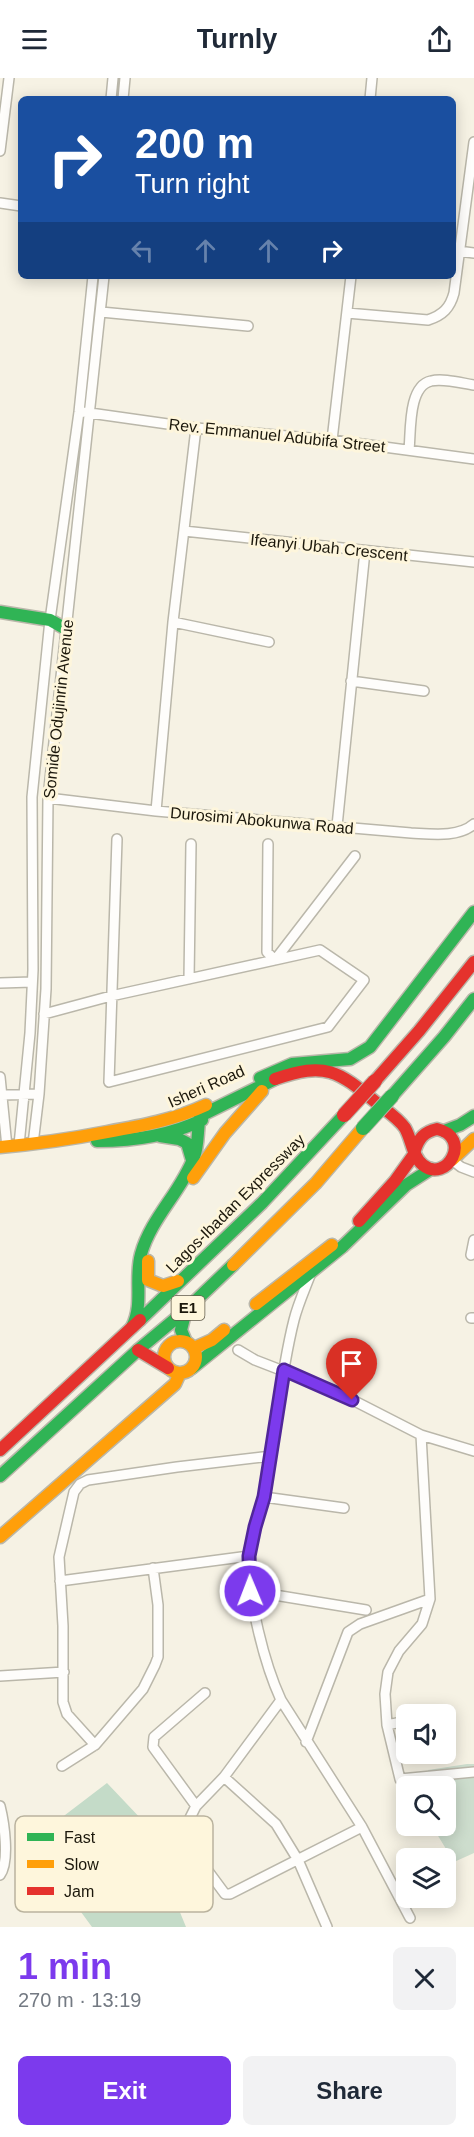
<!DOCTYPE html>
<html lang="en">
<head>
<meta charset="utf-8">
<style>
  :root { --surface:#fff; --page:#f2f2f3; --text:#1f2937; --muted:#747a83; --accent:#7c3aed }
  body { margin:0; font-family:Arial,sans-serif; background:var(--page); color:var(--text); height:100vh; display:flex; flex-direction:column; font-size:22px; white-space:nowrap }
  * { box-sizing:border-box; margin:0 }
  p { font-size:20px; color:var(--muted) }
  .icon { flex:none; width:33px; height:33px; fill:none; stroke:currentColor; stroke-width:2; stroke-linecap:round; stroke-linejoin:round }
  .map { position:relative; height:1849px; overflow:hidden }
  .details { display:flex; flex-direction:column; background:var(--surface); flex:1 }
  .details>* { flex:none }
  .guide { position:absolute; left:18px; top:18px; width:438px; height:183px; border-radius:9px; box-shadow:0 3px 15px #0003; background:#1a4fa0; color:#fff; overflow:hidden }
  .tools { position:absolute; left:396px; top:1626px; display:grid; gap:12px }
  .tools a { display:grid; place-items:center; width:60px; height:60px; border-radius:9px; background:var(--surface); box-shadow:0 3px 15px #0003; font-size:30px }
  .pin { position:absolute; display:grid; place-items:center; width:51px; height:51px; color:#fff; margin:-62px -26px; border-radius:50% 50% 50% 0; rotate:-45deg; box-shadow:0 0 6px #0007 }
  .pin .icon { rotate:45deg }
  .me { position:absolute; width:66px; margin:-33px; rotate:359deg; stroke-linejoin:round; filter:drop-shadow(0 0 4px #0008) }
  .turn { display:flex; align-items:center; gap:21px; height:126px; padding:0 18px; font-size:27px }
  .turn .icon { width:78px; height:78px; stroke-width:2.5 }
  .turn b { display:block; font-size:42px; line-height:51px }
  .lanes { display:flex; align-items:center; height:57px; padding:0 18px; background:#0003; justify-content:center; gap:30px; direction:ltr }
  .lanes .off { opacity:.35 }
  .round { display:grid; place-items:center; flex:none; width:63px; height:63px; border-radius:9px; background:var(--page) }
  .headline { display:flex; align-items:center; justify-content:space-between; height:102px; padding:0 18px }
  h1 { font-size:36px; font-weight:700; line-height:45px; color:var(--accent) }
  .action { display:flex; gap:12px; margin-top:auto; padding:12px 18px }
  .action a { flex:1; height:69px; border-radius:9px; background:var(--accent); color:#fff; font-size:24px; font-weight:700; line-height:69px; text-align:center }
  .action a+a { background:var(--page); color:var(--text) }
  header { display:flex; justify-content:space-between; align-items:center; height:78px; padding:0 18px; background:var(--surface); font-size:27px; font-weight:700 }
  .map>svg:first-child { display:block }
</style>
</head>
<body>
<header><svg class="icon" aria-label="menu" viewBox="0 0 24 24"><path d="M4 6h16M4 12h16M4 18h16"/></svg>Turnly<svg class="icon" aria-label="share" viewBox="0 0 24 24"><path d="M12 15V3M7 8l5-5 5 5M5 13v7h14v-7"/></svg></header>
<div class="map">
<svg width="474" height="1849" viewBox="0 0 474 1849">
  <rect width="100%" height="100%" fill="#f6f2e4"/>
  <path fill="#cdddcd" d="M 467,1686 L 474,1686 L 474,1775 L 454,1784 L 432,1748 L 446,1748 L 446,1708 L 435,1708 L 428,1692 Z"/>
  <path fill="#c4dbc8" d="M 107,1705 L 162,1763 L 164,1795 L 186,1849 L 92,1849 L 73,1823 L 16,1798 L 31,1763 Z"/>
  <g fill="none" stroke-linecap="round" stroke-linejoin="round">
    <g stroke="#bab7aa" stroke-width="12">
      <path id="street" d="M 111,21 L 113,0
        M 123,21 L 125,0
        M 370,21 L 372,0
        M 0,73 L 9,0
        M 0,125 L 21,128
        M 458,173 L 474,175
        M 101,234 L 248,248
        M 347,235 L 428,242 C 443,237 450,230 454,215 L 474,64
        M 83,334 L 196,350 L 332,362 L 474,381
        M 332,362 L 351,198
        M 409,372 C 411,353 408,308 431,303 C 443,300 461,305 474,307
        M 184,453 L 474,484
        M 173,544 L 269,564
        M 351,603 L 424,613
        M 48,720 L 156,733 L 411,755 C 431,756 458,760 474,746
        M 156,733 L 173,544 L 196,350
        M 337,748 L 365,473
        M 268,766 L 267,874 L 275,882 L 355,778
        M 189,901 L 191,766
        M 0,905 L 32,904
        M 44,936 L 111,918 L 320,872 L 364,902 L 328,949 L 109,1004 L 117,761
        M 0,999 L 7,1069
        M 2,1017 L 39,1016
        M 33,1066 L 39,1016 L 46,911 L 48,720 L 104,198
        M 19,1067 L 30,955 L 33,892 L 32,719 L 50,542 L 79,334 L 93,198
        M 452,1082 L 461,1089 L 474,1094
        M 471,1177 L 474,1162
        M 311,1195 C 305,1211 298,1226 294,1242 C 280,1297 276,1354 266,1409 C 262,1433 250,1456 249,1480 C 248,1521 264,1585 281,1622 L 362,1749 L 410,1840
        M 471,1240 L 474,1240
        M 238,1272 L 255,1282 L 335,1313 L 421,1357 L 474,1373
        M 421,1357 L 430,1521 L 422,1546 L 399,1573 L 388,1594 L 385,1616 L 387,1647 L 400,1701 L 474,1694
        M 264,1419 L 344,1430
        M 60,1503 L 249,1478
        M 250,1513 L 366,1532
        M 0,1598 L 64,1594
        M 440,1636 L 448,1635
        M 387,1647 L 406,1643
        M 306,1664 L 348,1554 L 360,1546 L 430,1521
        M 95,1667 L 67,1636 L 63,1624 L 63,1548 L 59,1479 L 74,1414 L 80,1406 L 88,1402 L 177,1389 L 271,1378
        M 62,1688 L 95,1667 L 143,1611 L 155,1587 L 158,1579 L 158,1527 L 153,1490
        M 224,1699 L 276,1746 L 298,1782 L 327,1849
        M 0,1728 C 4,1744 10,1783 0,1797
        M 196,1728 L 153,1669 L 154,1659 L 205,1615
        M 187,1746 L 195,1755
        M 174,1763 L 187,1746 L 196,1728 L 224,1699 L 281,1622
        M 208,1793 L 225,1816 L 230,1816 L 362,1749"/>
    </g>
    <g stroke="#bab7aa" stroke-width="15">
      <path id="fast" d="M 0,534 L 50,542 L 66,551
        M 260,1000 L 292,986 L 350,981 L 370,969 L 474,834
        M 392,1018 L 444,959 L 474,921
        M 444,1053 L 460,1047 L 474,1038
        M 160,1058 L 179,1061 L 187,1065 L 192,1082
        M 97,1063 C 134,1063 169,1058 202,1042
        M 186,1232 L 181,1252 L 186,1264
        M 140,1242 L 262,1125 L 344,1037
        M 132,1249 C 144,1226 134,1201 141,1176 C 151,1140 181,1114 194,1079 C 199,1066 197,1051 200,1038 L 275,1001
        M 192,1290 L 342,1169 L 406,1107 L 431,1091
        M 0,1398 L 138,1272 L 186,1232 L 233,1187"/>
    </g>
    <g stroke="#bab7aa" stroke-width="15">
      <path id="slow" d="M 0,1069 C 36,1066 71,1061 107,1054 C 141,1048 174,1042 206,1027
        M 452,1082 L 474,1061
        M 193,1100 L 225,1055 L 262,1013
        M 148,1183 L 148,1202 L 163,1208 L 178,1203
        M 233,1187 L 316,1105 L 363,1050
        M 256,1226 L 332,1167
        M164 1279a16 16 0 1 1 32 0a16 16 0 1 1-32 0Z
        M 194,1270 L 212,1262 L 224,1252
        M 0,1459 L 175,1306 L 180,1295"/>
    </g>
    <g stroke="#bab7aa" stroke-width="15">
      <path id="jam" d="M 275,1001 C 327,983 338,993 378,1026 C 387,1033 398,1040 405,1050 C 412,1062 412,1078 423,1087 C 447,1106 473,1059 437,1051 C 424,1054 419,1060 415,1072
        M 375,1003 L 419,953 L 474,884
        M 359,1143 L 395,1103 L 415,1075
        M 138,1272 L 168,1290
        M 0,1372 L 140,1242"/>
    </g>
    <use href="#street" stroke="#fefdfb" stroke-width="9"/>
    <use href="#fast" stroke="#30b455" stroke-width="12"/>
    <use href="#slow" stroke="#ff9f0a" stroke-width="12"/>
    <use href="#jam" stroke="#e5322d" stroke-width="12"/>
    <g stroke="#bab7aa" stroke-width="16" stroke-linecap="butt">
      <path id="fast-bridge" d="M 363,1050 L 392,1018"/>
    </g>
    <g stroke="#bab7aa" stroke-width="16" stroke-linecap="butt">
      <path id="jam-bridge" d="M 344,1037 L 375,1003"/>
    </g>
    <use href="#fast-bridge" stroke="#30b455" stroke-width="14"/>
    <use href="#jam-bridge" stroke="#e5322d" stroke-width="14"/>
  </g>
  <g fill="none" stroke-linecap="round" stroke-linejoin="round">
    <g stroke="#51269a" stroke-width="15">
      <path id="route" d="M 250,1513 L 249,1478 L 255,1449 L 264,1419 L 284,1292 L 352,1322"/>
    </g>
    <use href="#route" stroke="#7c3aed" stroke-width="10"/>
  </g>
  <g text-anchor="middle" stroke-width="6" stroke-linejoin="round" paint-order="stroke">
    <rect fill="#fef6dc" stroke="#605b4a" stroke-width="1.5" x="171.5" y="1218" width="33" height="24" rx="4.5"/>
    <g font-size="15" font-weight="bold" fill="#1c180c">
      <text x="188" y="1235">E1</text>
    </g>
    <g font-size="16" fill="#1c180c" stroke="#fef6dc">
      <text transform="translate(277 357) rotate(6)" y="6">Rev. Emmanuel Adubifa Street</text>
      <text transform="translate(329 469) rotate(6)" y="6">Ifeanyi Ubah Crescent</text>
      <text transform="translate(58 631) rotate(-84)" y="6">Somide Odujinrin Avenue</text>
      <text transform="translate(262 742) rotate(5)" y="6">Durosimi Abokunwa Road</text>
      <text transform="translate(206 1008) rotate(-24)" y="6">Isheri Road</text>
      <text transform="translate(235 1125) rotate(-45)" y="6">Lagos-Ibadan Expressway</text>
    </g>
  </g>
  <rect x="15" y="1738" width="198" height="96" rx="9" fill="#fef6dc" stroke="#bab39e" stroke-width="1.5"/>
  <rect x="27" y="1755" width="27" height="8" fill="#30b455"/>
  <rect x="27" y="1782" width="27" height="8" fill="#ff9f0a"/>
  <rect x="27" y="1809" width="27" height="8" fill="#e5322d"/>
  <g font-size="16" fill="#1c180c">
    <text x="64" y="1765">Fast</text>
    <text x="64" y="1792">Slow</text>
    <text x="64" y="1819">Jam</text>
  </g>
</svg>
<div class="tools">
<a><svg class="icon" aria-label="sound" viewBox="0 0 24 24"><path d="M4 9h4l5-4v14l-5-4H4zM17 9q2 3 0 6"/></svg></a>
<a><svg class="icon" aria-label="search" viewBox="0 0 24 24"><circle cx="10" cy="10" r="6"/><path d="M15 15l6 6"/></svg></a>
<a><svg class="icon" aria-label="layers" viewBox="0 0 24 24"><path d="M12 4l9 5-9 5-9-5zM3 14l9 5 9-5"/></svg></a>
</div>
<div class="pin" style="left:352px;top:1322px;background:#d93025"><svg class="icon" aria-label="arrive" viewBox="0 0 24 24"><path d="M6 21V4h12l-3 4 3 4H6"/></svg></div>
<svg class="me" style="left:250px;top:1513px" viewBox="-20 -20 40 40"><circle r="17" fill="#7c3aed" stroke="#fff" stroke-width="3"/><path d="M0-11L8 9 0 5-8 9z" fill="#fff"/></svg>
<div class="guide">
<div class="turn"><svg class="icon" aria-label="right" viewBox="0 0 24 24"><path d="M7 20v-9h11M14 6l5 5-5 5"/></svg><div><b>200 m</b>Turn right</div></div>
<div class="lanes"><svg class="icon off" aria-label="left" viewBox="0 0 24 24"><path d="M17 20v-9H6M10 6l-5 5 5 5"/></svg><svg class="icon off" aria-label="ahead" viewBox="0 0 24 24"><path d="M12 20V5M6 11l6-6 6 6"/></svg><svg class="icon off" aria-label="ahead" viewBox="0 0 24 24"><path d="M12 20V5M6 11l6-6 6 6"/></svg><svg class="icon" aria-label="right" viewBox="0 0 24 24"><path d="M7 20v-9h11M14 6l5 5-5 5"/></svg></div>
</div>
</div>
<section class="details">
<div class="headline"><div><h1>1 min</h1><p>270 m · 13:19</p></div><a class="round"><svg class="icon" aria-label="close" viewBox="0 0 24 24"><path d="M6 6l12 12M18 6L6 18"/></svg></a></div>
<div class="action"><a>Exit</a><a>Share</a></div>
</section>
</body>
</html>
